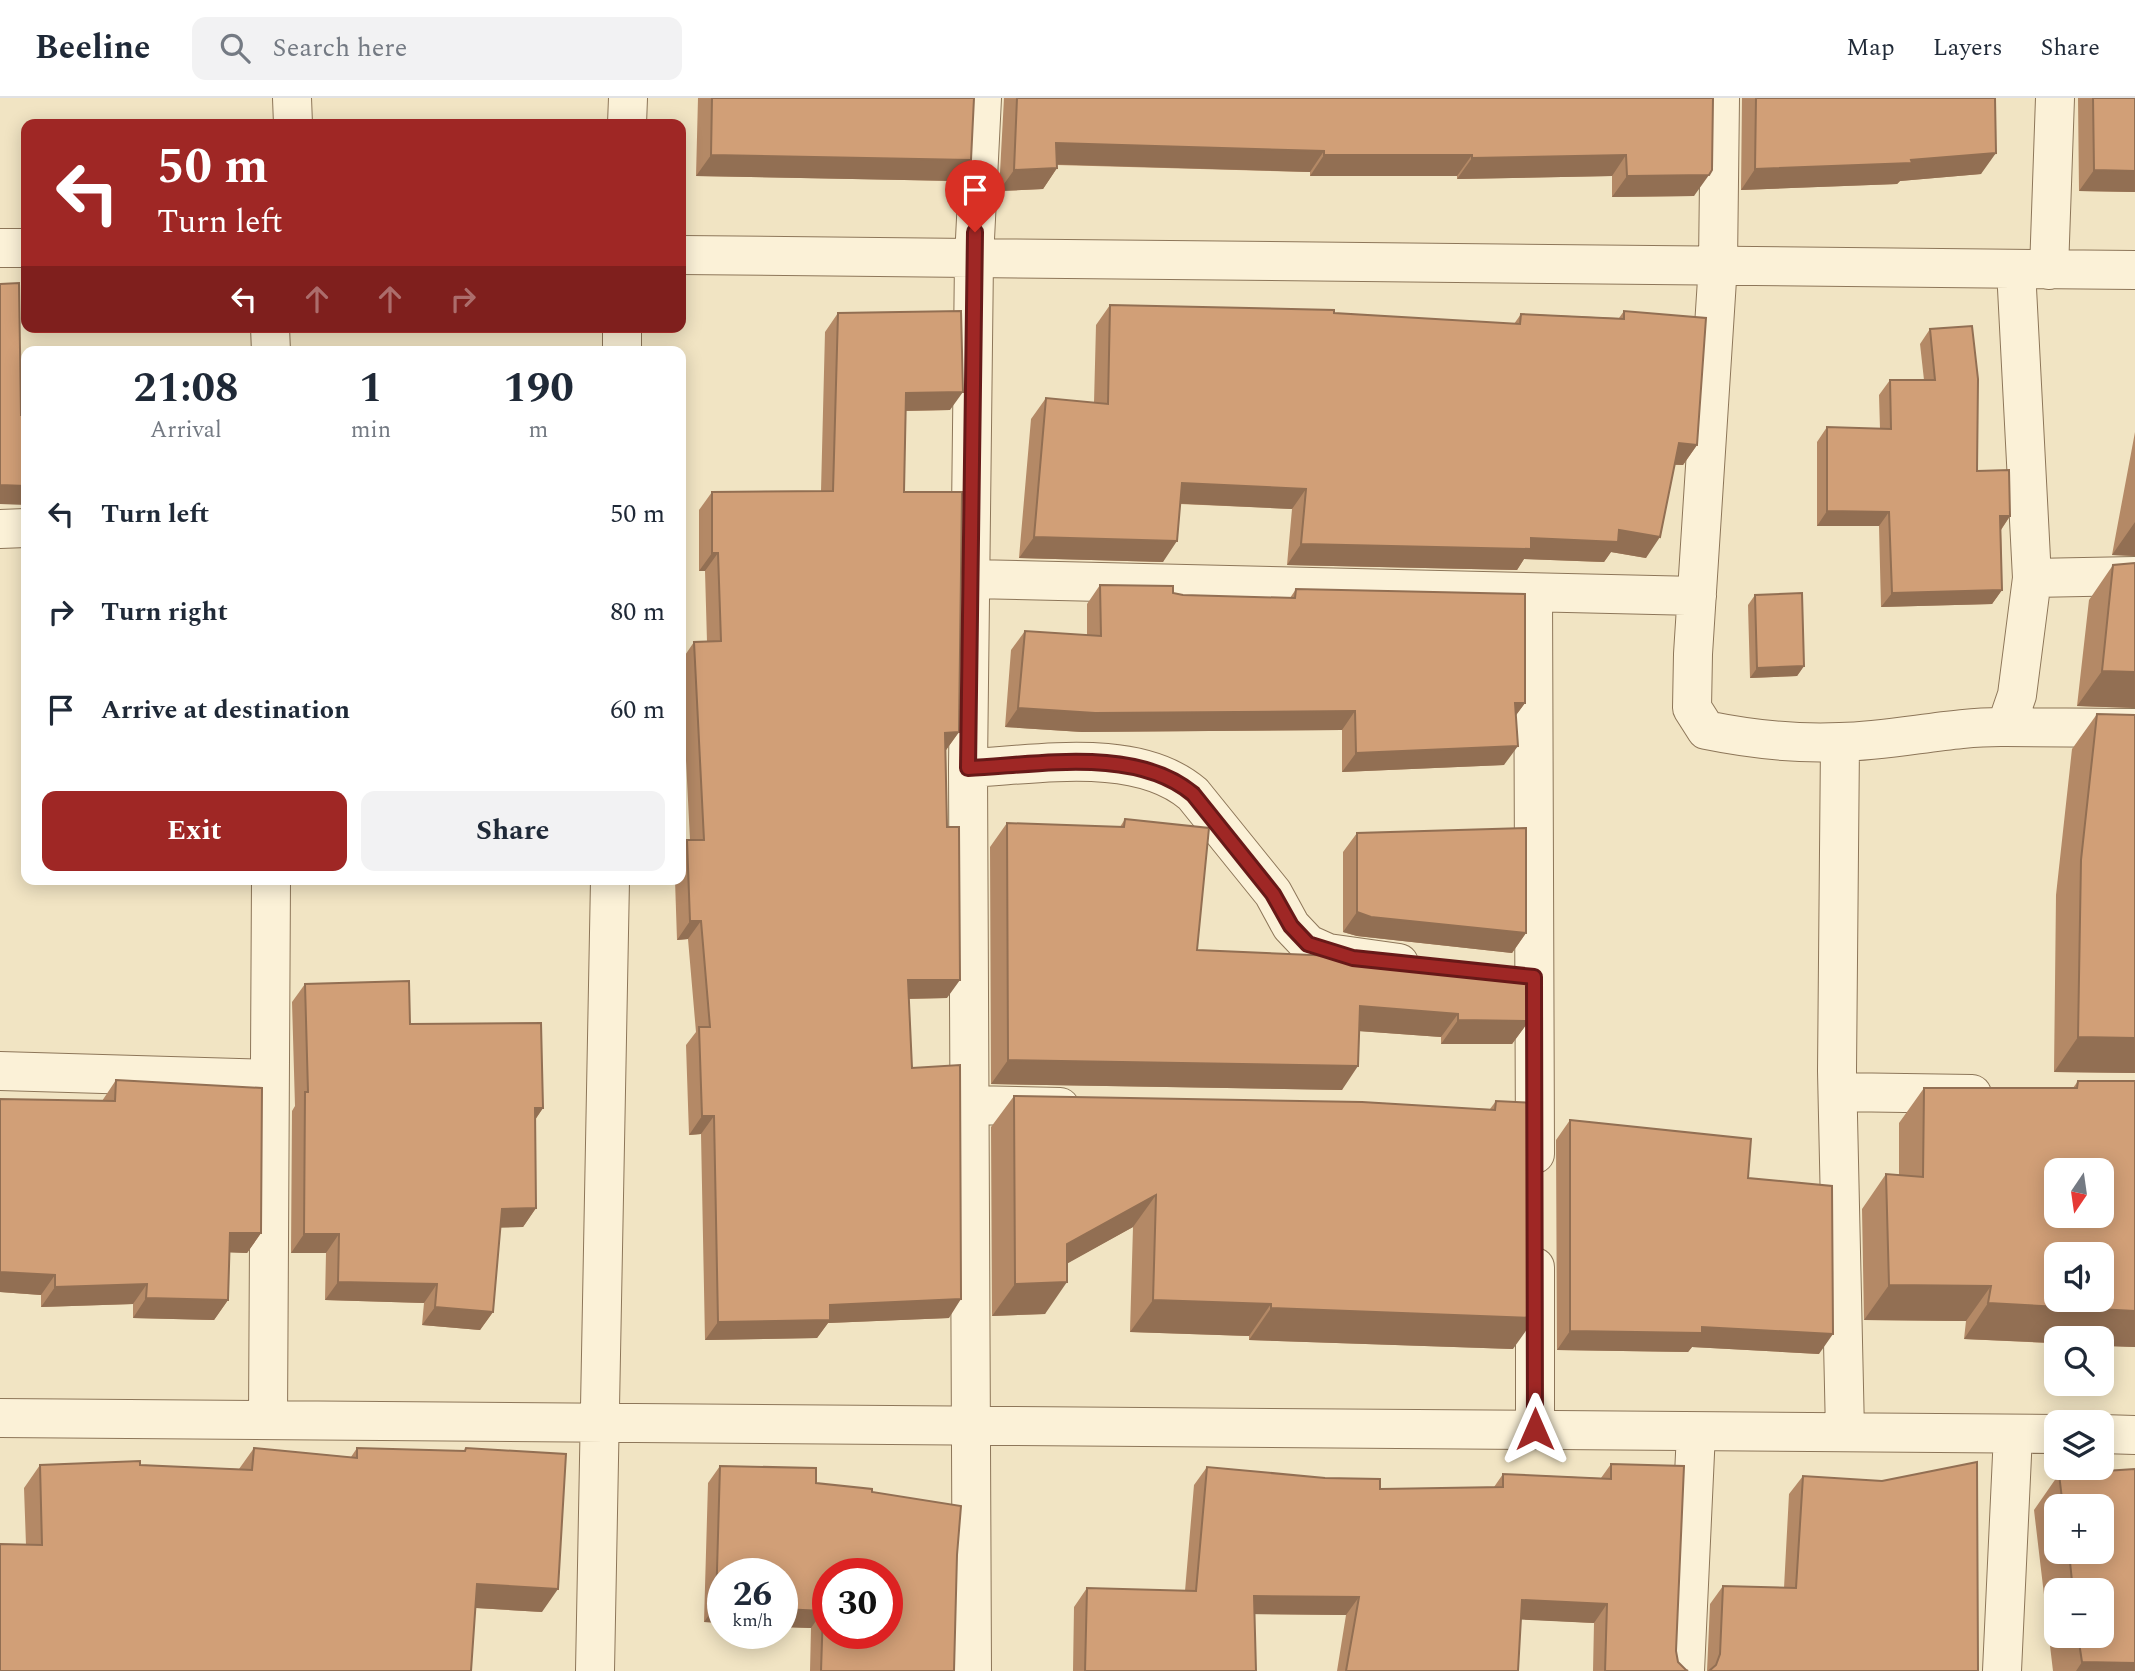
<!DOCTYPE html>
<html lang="en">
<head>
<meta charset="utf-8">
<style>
  :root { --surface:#fff; --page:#f2f2f3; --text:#1f2937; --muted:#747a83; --line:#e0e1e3; --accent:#9f2725 }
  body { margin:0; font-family:Spectral,serif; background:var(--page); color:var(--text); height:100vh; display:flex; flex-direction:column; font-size:26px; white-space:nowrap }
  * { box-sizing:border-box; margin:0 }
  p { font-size:23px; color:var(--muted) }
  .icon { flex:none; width:38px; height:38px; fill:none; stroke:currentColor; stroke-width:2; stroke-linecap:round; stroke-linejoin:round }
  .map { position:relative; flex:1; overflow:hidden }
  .sheet { position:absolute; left:21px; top:248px; width:665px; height:539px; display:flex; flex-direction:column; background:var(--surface); border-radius:14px; box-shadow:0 4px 18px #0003 }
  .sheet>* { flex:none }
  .guide { position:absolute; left:21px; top:21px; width:665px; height:214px; border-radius:14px; box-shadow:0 4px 18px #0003; background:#9f2725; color:#fff; overflow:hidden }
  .needle { width:46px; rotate:193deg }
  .fabs { position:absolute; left:2044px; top:1060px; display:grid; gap:14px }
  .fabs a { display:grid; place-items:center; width:70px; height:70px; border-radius:14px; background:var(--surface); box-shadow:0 4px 18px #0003; font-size:35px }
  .speed { position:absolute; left:707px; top:1460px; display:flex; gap:14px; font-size:35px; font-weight:700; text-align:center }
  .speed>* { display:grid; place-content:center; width:91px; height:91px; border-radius:50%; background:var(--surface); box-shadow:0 4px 18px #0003; line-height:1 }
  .speed small { font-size:18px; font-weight:400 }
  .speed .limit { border:10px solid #d22; background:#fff; color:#111 }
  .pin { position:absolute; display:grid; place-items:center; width:60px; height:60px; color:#fff; margin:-72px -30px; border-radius:50% 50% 50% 0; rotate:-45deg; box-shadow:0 0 7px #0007 }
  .pin .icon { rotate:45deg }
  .me { position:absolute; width:77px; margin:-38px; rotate:0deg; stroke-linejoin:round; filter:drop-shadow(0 0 5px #0008) }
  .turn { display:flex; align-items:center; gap:24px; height:147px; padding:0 21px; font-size:32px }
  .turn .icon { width:91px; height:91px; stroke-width:2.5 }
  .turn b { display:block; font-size:49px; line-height:60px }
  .lanes { display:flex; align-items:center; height:66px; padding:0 21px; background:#0003; justify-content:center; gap:35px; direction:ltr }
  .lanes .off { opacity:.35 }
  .eta { display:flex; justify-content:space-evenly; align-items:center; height:119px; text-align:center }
  .eta b { font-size:42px; font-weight:700; line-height:49px }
  .action { display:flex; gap:14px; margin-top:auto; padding:14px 21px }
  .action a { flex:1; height:80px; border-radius:14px; background:var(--accent); color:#fff; font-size:28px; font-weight:700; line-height:80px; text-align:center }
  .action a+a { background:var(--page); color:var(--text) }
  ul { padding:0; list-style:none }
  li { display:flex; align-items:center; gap:21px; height:98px; padding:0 21px }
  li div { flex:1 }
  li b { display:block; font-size:26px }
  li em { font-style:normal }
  header { display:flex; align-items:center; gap:42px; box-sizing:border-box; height:98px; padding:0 35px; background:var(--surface); border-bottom:2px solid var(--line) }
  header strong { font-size:33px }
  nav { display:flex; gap:38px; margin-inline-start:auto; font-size:24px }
  .search { width:490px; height:63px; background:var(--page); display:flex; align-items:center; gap:18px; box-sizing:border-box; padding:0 24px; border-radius:14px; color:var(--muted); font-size:26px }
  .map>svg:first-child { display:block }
</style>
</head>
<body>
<header>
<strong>Beeline</strong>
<div class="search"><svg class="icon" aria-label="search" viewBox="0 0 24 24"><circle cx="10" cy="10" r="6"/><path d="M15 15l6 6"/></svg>Search here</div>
<nav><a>Map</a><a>Layers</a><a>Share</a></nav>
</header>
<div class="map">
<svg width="2135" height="1573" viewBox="0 0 2135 1573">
  <rect width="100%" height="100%" fill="#f1e4c3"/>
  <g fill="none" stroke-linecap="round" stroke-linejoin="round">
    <g stroke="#8d7659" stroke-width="40">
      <path id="street" d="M 292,0 L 293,26
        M 1720,0 L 1718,166 L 1693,556 L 1692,610 L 1706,632 C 1750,641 1796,646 1840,644 C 1896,643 1950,628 2006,629 L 2017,597 L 2032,480 L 2016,171
        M 627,26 L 628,0
        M 0,150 L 26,150
        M 681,157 L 2135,172
        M 2049,172 L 2055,0
        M 270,229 L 271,254
        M 622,254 L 622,229
        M 0,431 L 26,430
        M 2032,480 L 2135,478
        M 971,481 L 1697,498
        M 1533,495 L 1535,1056
        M 2006,629 L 2135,630
        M 1840,644 L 1837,973 L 1845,1334
        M 968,670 C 1037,667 1137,648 1193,696 L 1273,795 L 1291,828 L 1308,846 L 1328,855 L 1399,865
        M 0,973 L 269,981
        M 1838,994 L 1972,996
        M 969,1007 L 1060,1009
        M 1535,1169 L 1535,1331
        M 0,1320 L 2056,1336
        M 268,1322 L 271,782
        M 2102,1336 L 2135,1337
        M 595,1573 L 610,782
        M 972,1573 L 968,670 L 974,161 L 982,0
        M 1685,1573 L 1696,1334
        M 2002,1573 L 2013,1336"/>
    </g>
    <use href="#street" stroke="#fbf1d7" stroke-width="38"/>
  </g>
  <path fill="#b48966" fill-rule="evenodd" d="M 698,0 L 974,0 L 971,62 L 956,83 L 696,78 Z
    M 1004,0 L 1713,0 L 1694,98 L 1612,99 L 1612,78 L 1457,81 L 1457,78 L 1310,78 L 1310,74 L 1057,67 L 1057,70 L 1043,91 L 999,93 Z
    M 1742,0 L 1995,0 L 1981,76 L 1900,83 L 1897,86 L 1741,92 Z
    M 2078,0 L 2135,0 L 2135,94 L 2079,93 Z
    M 1110,207 L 1334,215 L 1514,226 L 1521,216 L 1619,220 L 1624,213 L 1697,347 L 1683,367 L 1675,367 L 1646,460 L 1611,454 L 1604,464 L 1524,461 L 1517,472 L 1287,467 L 1292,411 L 1180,406 L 1163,464 L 1019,460 L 1031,321 L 1046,300 L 1094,305 L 1096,227 Z
    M 838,215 L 950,312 L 906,313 L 904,394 L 959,634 L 946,652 L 947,900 L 909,901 L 912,970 L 949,1220 L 828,1225 L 817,1240 L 705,1242 L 701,1036 L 689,1037 L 686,947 L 696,934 L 688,841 L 677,842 L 675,782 L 681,782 L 681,751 L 687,742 L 690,742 L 681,563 L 694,544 L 707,544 L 705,473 L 699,473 L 699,412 L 712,394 L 821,393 L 825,234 Z
    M 1930,231 L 1977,373 L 2010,418 L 2001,432 L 2002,492 L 1992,506 L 1881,509 L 1879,428 L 1817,428 L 1817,344 L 1827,329 L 1880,331 L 1879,297 L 1890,282 L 1924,282 L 1920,246 Z
    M 2135,334 L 2135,458 L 2112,457 Z
    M 2113,467 L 2135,610 L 2077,608 L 2089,502 Z
    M 1100,487 L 1183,497 L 1290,500 L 1296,491 L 1525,605 L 1516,617 L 1504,667 L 1342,674 L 1342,632 L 1082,634 L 1005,629 L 1011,552 L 1025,533 L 1087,537 L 1087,506 Z
    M 1755,497 L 1804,568 L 1797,578 L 1750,580 L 1748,507 Z
    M 2097,616 L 2135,975 L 2054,974 L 2056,797 L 2072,651 Z
    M 1125,721 L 1197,852 L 1358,859 L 1360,856 L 1529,923 L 1512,946 L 1441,946 L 1441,939 L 1359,933 L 1342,992 L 991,986 L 990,749 L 1007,725 L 1120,729 Z
    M 1357,735 L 1526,835 L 1512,855 L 1357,838 L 1343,834 L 1343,754 Z
    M 305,886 L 410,926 L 543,1010 L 535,1022 L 536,1110 L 523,1129 L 500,1129 L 493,1214 L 480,1232 L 422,1227 L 424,1205 L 325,1202 L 326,1155 L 291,1155 L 292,1013 L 295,1008 L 292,904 Z
    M 116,982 L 261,1135 L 247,1155 L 229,1154 L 228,1202 L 214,1222 L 133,1220 L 133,1206 L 41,1209 L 41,1197 L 0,1194 L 0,1001 L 102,1003 Z
    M 2078,983 L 2135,983 L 2135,1249 L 1964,1241 L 1966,1223 L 1864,1222 L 1862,1111 L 1886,1076 L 1899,1077 L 1899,1025 L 1924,990 L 2073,990 Z
    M 1014,998 L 1490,1011 L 1496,1003 L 1513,1251 L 1249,1242 L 1249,1238 L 1130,1234 L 1133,1129 L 1067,1165 L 1045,1216 L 992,1218 L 991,1029 Z
    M 1570,1022 L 1748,1080 L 1819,1256 L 1692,1249 L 1688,1254 L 1557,1252 L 1556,1042 Z
    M 254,1350 L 351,1359 L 357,1350 L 464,1353 L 466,1350 L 542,1514 L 475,1510 L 26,1447 L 24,1390 L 40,1367 L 140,1367 L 239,1371 Z
    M 1611,1366 L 1676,1553 L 1678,1564 L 1686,1572 L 1688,1573 L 1593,1573 L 1594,1525 L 1521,1521 L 1518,1573 L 1337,1573 L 1346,1517 L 1254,1516 L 1256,1573 L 1073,1573 L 1074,1509 L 1087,1490 L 1185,1493 L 1194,1387 L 1207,1369 L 1380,1391 L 1494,1389 L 1503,1376 L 1601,1380 Z
    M 720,1368 L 816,1385 L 872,1394 L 957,1457 L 954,1573 L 810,1573 L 811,1530 L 782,1529 L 782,1475 L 723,1475 L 723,1525 L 704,1524 L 708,1385 Z
    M 2135,1371 L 2135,1573 L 2053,1573 L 2034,1412 L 2059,1376 ZM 2059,1376 L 2063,1409 L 2102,1409 L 2102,1454 L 2056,1454 L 2056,1409 L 2063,1409 ZM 2056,1493 L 2102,1493 L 2102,1538 L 2056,1538 Z
    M 1803,1378 L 1978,1573 L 1707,1573 L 1710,1506 L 1723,1488 L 1784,1490 L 1789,1396 Z"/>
  <path fill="#926f53" d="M 1056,45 L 1324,53 L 1310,74 L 1042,66 Z
    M 1996,55 L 1981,76 L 1900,83 L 1897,86 L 1741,92 L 1755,71 L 1911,62 Z
    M 711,57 L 971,62 L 956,83 L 696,78 Z
    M 1324,57 L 1472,57 L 1457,78 L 1310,78 Z
    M 1626,57 L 1612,78 L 1457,81 L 1472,60 Z
    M 1057,70 L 1043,91 L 999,93 L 1014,72 Z
    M 2094,72 L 2135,73 L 2135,94 L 2079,93 Z
    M 1709,77 L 1694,98 L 1612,99 L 1627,78 Z
    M 963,294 L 950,312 L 893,313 L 906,295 Z
    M 1679,345 L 1697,347 L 1683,367 L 1665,366 Z
    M 1182,385 L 1306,391 L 1292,411 L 1167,405 Z
    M 0,387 L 26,388 L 26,407 L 0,406 Z
    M 1827,413 L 1889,414 L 1879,428 L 1817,428 Z
    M 2000,418 L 2010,418 L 2000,433 Z
    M 2135,424 L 2135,458 L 2112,457 Z
    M 1619,432 L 1660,439 L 1646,460 L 1611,454 L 1604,464 L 1524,461 L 1517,472 L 1287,467 L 1301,446 L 1531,440 Z
    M 1034,439 L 1177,443 L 1163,464 L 1019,460 Z
    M 712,455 L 718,455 L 705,473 L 699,473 Z
    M 2002,492 L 1992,506 L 1881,509 L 1892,495 Z
    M 1804,568 L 1797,578 L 1750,580 L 1757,570 Z
    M 2102,573 L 2135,574 L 2135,610 L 2077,608 Z
    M 1515,605 L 1525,605 L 1511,624 Z
    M 1018,610 L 1355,613 L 1342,632 L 1082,634 L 1005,629 Z
    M 959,634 L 946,652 L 932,653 L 945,635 Z
    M 1518,648 L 1504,667 L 1342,674 L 1356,655 Z
    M 1357,814 L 1526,835 L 1512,855 L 1357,838 L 1343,834 Z
    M 690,823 L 701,823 L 688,841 L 677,842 Z
    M 908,882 L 960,882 L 947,900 L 895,901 Z
    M 1360,908 L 1458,916 L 1441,939 L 1344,932 Z
    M 1458,922 L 1529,923 L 1512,946 L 1441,946 Z
    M 2078,939 L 2135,940 L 2135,975 L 2054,974 Z
    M 1008,962 L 1358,968 L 1342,992 L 991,986 Z
    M 535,1010 L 543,1010 L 530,1029 Z
    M 702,1018 L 714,1018 L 701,1036 L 689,1037 Z
    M 1156,1097 L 1133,1129 L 1045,1178 L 1067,1146 Z
    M 536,1110 L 523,1129 L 489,1130 L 502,1111 Z
    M 230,1135 L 261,1135 L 247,1155 L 216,1154 Z
    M 304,1136 L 339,1136 L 326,1155 L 291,1155 Z
    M 0,1174 L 55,1177 L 41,1197 L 0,1194 Z
    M 338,1184 L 437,1186 L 424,1205 L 325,1202 Z
    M 1067,1184 L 1045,1216 L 992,1218 L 1015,1186 Z
    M 147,1186 L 133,1206 L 41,1209 L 55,1189 Z
    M 1889,1187 L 1991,1188 L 1966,1223 L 1864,1222 Z
    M 146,1200 L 228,1202 L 214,1222 L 133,1220 Z
    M 961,1201 L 949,1220 L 828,1225 L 817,1240 L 705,1242 L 718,1224 L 830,1207 Z
    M 1153,1202 L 1271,1206 L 1249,1238 L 1130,1234 Z
    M 1988,1205 L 2135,1213 L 2135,1249 L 2102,1248 L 2102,1241 L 2056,1241 L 2056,1245 L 1964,1241 Z
    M 435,1209 L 493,1214 L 480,1232 L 422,1227 Z
    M 1271,1210 L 1535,1220 L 1513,1251 L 1249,1242 Z
    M 1702,1229 L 1833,1236 L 1819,1256 L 1692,1249 L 1688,1254 L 1557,1252 L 1570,1233 Z
    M 477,1486 L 558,1491 L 542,1514 L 461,1509 Z
    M 1254,1498 L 1359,1499 L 1346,1517 L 1241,1516 Z
    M 1522,1502 L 1607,1506 L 1594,1525 L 1509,1521 Z
    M 716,1507 L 723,1507 L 723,1525 L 704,1524 Z
    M 782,1511 L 823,1513 L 811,1530 L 782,1529 Z
    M 2082,1564 L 2135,1565 L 2135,1573 L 2076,1573 Z"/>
  <path fill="#d19f77" stroke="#926f53" stroke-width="2" fill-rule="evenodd" d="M 712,0 L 974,0 L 971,62 L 711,57 Z
    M 1017,0 L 1713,0 L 1712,72 L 1709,77 L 1627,78 L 1626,57 L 1472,60 L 1472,57 L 1324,57 L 1324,53 L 1056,45 L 1057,70 L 1014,72 Z
    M 1756,0 L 1995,0 L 1996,55 L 1911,62 L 1912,65 L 1755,71 Z
    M 2093,0 L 2135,0 L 2135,73 L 2094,72 Z
    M 19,185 L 21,317 L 26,317 L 26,388 L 0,387 L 0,186 Z
    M 1110,207 L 1334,212 L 1334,215 L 1520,226 L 1521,216 L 1624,221 L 1624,213 L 1706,220 L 1697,347 L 1679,345 L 1660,439 L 1619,432 L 1618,444 L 1531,440 L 1531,451 L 1301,446 L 1306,391 L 1182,385 L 1177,443 L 1034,439 L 1046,300 L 1108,306 Z
    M 961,213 L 963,294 L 906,295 L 904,394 L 962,394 L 959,634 L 945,635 L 947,729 L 959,729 L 960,882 L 908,882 L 912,970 L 960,967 L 961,1201 L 830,1207 L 830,1222 L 718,1224 L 714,1018 L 702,1018 L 699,929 L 710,929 L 701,823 L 690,823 L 687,742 L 704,742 L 694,544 L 721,543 L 718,455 L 712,455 L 712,394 L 833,393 L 838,215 Z
    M 1972,228 L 1978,281 L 1977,373 L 2009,372 L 2010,418 L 2000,418 L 2002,492 L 1892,495 L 1889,414 L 1827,413 L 1827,329 L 1891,331 L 1890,282 L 1935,282 L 1930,231 Z
    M 2135,465 L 2135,574 L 2102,573 L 2113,467 Z
    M 1100,487 L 1173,488 L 1173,495 L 1183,497 L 1295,500 L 1296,491 L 1525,496 L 1525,605 L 1515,605 L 1518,648 L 1356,655 L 1355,613 L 1095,615 L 1018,610 L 1025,533 L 1101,538 Z
    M 1802,495 L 1804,568 L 1757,570 L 1755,497 Z
    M 2097,616 L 2135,617 L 2135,940 L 2078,939 L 2081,762 Z
    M 1125,721 L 1209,730 L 1197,852 L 1360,859 L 1360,856 L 1529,875 L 1529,923 L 1458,922 L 1458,916 L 1360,908 L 1358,968 L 1008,962 L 1007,725 L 1124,729 Z
    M 1526,730 L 1526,835 L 1371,819 L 1357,814 L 1357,735 Z
    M 409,883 L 410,926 L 541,925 L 543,1010 L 535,1010 L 536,1110 L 502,1111 L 493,1214 L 435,1209 L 437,1186 L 338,1184 L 339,1136 L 304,1136 L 305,994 L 308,994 L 305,886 Z
    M 116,982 L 262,990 L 261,1135 L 230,1135 L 228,1202 L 146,1200 L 147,1186 L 55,1189 L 55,1177 L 0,1174 L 0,1001 L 115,1003 Z
    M 2078,983 L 2135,983 L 2135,1213 L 1988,1205 L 1991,1188 L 1889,1187 L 1886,1076 L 1923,1079 L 1924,990 L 2077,990 ZM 2056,1073 L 2102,1073 L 2102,1118 L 2056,1118 ZM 2056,1157 L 2102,1157 L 2102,1202 L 2056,1202 Z
    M 1014,998 L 1362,1004 L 1495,1012 L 1496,1003 L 1535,1005 L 1535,1220 L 1271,1210 L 1271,1206 L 1153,1202 L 1156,1097 L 1067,1146 L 1067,1184 L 1015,1186 Z
    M 1570,1022 L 1751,1041 L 1748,1080 L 1832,1088 L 1833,1236 L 1702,1229 L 1702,1235 L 1570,1233 Z
    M 254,1350 L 357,1360 L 357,1350 L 465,1353 L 466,1350 L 566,1356 L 558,1491 L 477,1486 L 471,1573 L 0,1573 L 0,1446 L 42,1447 L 40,1367 L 140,1363 L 140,1367 L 252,1372 Z
    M 1977,1364 L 1978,1573 L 1709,1573 L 1716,1567 L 1720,1556 L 1723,1488 L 1796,1490 L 1803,1378 L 1882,1383 Z
    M 1611,1366 L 1684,1368 L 1676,1553 L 1678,1564 L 1686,1572 L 1688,1573 L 1605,1573 L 1607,1506 L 1522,1502 L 1518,1573 L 1346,1573 L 1359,1499 L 1254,1498 L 1256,1573 L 1085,1573 L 1087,1490 L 1196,1493 L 1207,1369 L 1325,1380 L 1380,1381 L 1380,1391 L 1503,1389 L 1503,1376 L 1611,1381 Z
    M 720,1368 L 816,1370 L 816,1385 L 872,1391 L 872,1394 L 961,1408 L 957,1457 L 954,1573 L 821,1573 L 823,1513 L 782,1511 L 782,1475 L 723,1475 L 723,1507 L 716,1507 ZM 828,1475 L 887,1475 L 887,1535 L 828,1535 Z
    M 2135,1371 L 2135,1565 L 2082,1564 L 2078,1538 L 2102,1538 L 2102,1493 L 2073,1493 L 2069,1454 L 2102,1454 L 2102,1409 L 2063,1409 L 2059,1376 Z"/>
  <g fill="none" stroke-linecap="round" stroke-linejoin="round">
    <g stroke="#671918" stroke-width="18">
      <path id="route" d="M 975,134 L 968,670 C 1037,667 1136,648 1193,696 L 1273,796 L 1291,828 L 1308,846 L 1353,860 L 1534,879 L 1535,1331"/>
    </g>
    <use href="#route" stroke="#9f2725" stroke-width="12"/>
  </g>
</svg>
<div class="fabs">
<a><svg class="needle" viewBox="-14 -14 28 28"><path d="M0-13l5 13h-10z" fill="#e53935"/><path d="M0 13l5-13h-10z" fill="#747a83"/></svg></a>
<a><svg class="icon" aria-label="sound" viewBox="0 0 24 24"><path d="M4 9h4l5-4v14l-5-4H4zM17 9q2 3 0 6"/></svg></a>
<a><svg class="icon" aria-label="search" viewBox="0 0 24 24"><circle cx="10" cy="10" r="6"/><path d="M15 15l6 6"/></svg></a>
<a><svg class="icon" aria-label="layers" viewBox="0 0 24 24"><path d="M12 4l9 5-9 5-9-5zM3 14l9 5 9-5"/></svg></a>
<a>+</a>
<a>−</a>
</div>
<div class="speed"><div>26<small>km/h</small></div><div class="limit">30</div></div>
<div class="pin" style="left:975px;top:134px;background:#d93025"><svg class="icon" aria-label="arrive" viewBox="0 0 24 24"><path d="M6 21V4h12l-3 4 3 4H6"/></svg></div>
<svg class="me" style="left:1535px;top:1331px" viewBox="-20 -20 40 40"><path d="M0-17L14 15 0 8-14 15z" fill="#9f2725" stroke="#fff" stroke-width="4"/></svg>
<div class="guide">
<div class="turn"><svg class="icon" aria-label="left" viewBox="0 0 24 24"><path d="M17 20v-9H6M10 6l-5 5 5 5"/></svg><div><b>50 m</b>Turn left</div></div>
<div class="lanes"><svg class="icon" aria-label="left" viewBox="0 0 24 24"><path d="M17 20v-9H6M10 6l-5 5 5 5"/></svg><svg class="icon off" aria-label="ahead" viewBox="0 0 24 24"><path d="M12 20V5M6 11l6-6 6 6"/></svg><svg class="icon off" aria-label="ahead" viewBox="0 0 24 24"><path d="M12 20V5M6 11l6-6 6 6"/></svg><svg class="icon off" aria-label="right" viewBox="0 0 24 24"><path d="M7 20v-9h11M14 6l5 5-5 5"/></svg></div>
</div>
<section class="sheet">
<div class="eta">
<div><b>21:08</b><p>Arrival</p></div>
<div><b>1</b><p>min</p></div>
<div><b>190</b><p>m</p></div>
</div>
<ul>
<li><svg class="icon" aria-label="left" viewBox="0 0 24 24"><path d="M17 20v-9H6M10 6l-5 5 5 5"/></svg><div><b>Turn left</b></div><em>50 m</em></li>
<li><svg class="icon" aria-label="right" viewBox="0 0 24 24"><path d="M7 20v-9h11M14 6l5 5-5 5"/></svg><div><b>Turn right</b></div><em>80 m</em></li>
<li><svg class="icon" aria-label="arrive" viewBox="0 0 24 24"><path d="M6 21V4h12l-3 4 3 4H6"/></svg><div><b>Arrive at destination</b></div><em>60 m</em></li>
</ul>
<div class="action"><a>Exit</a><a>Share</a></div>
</section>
</div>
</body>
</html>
